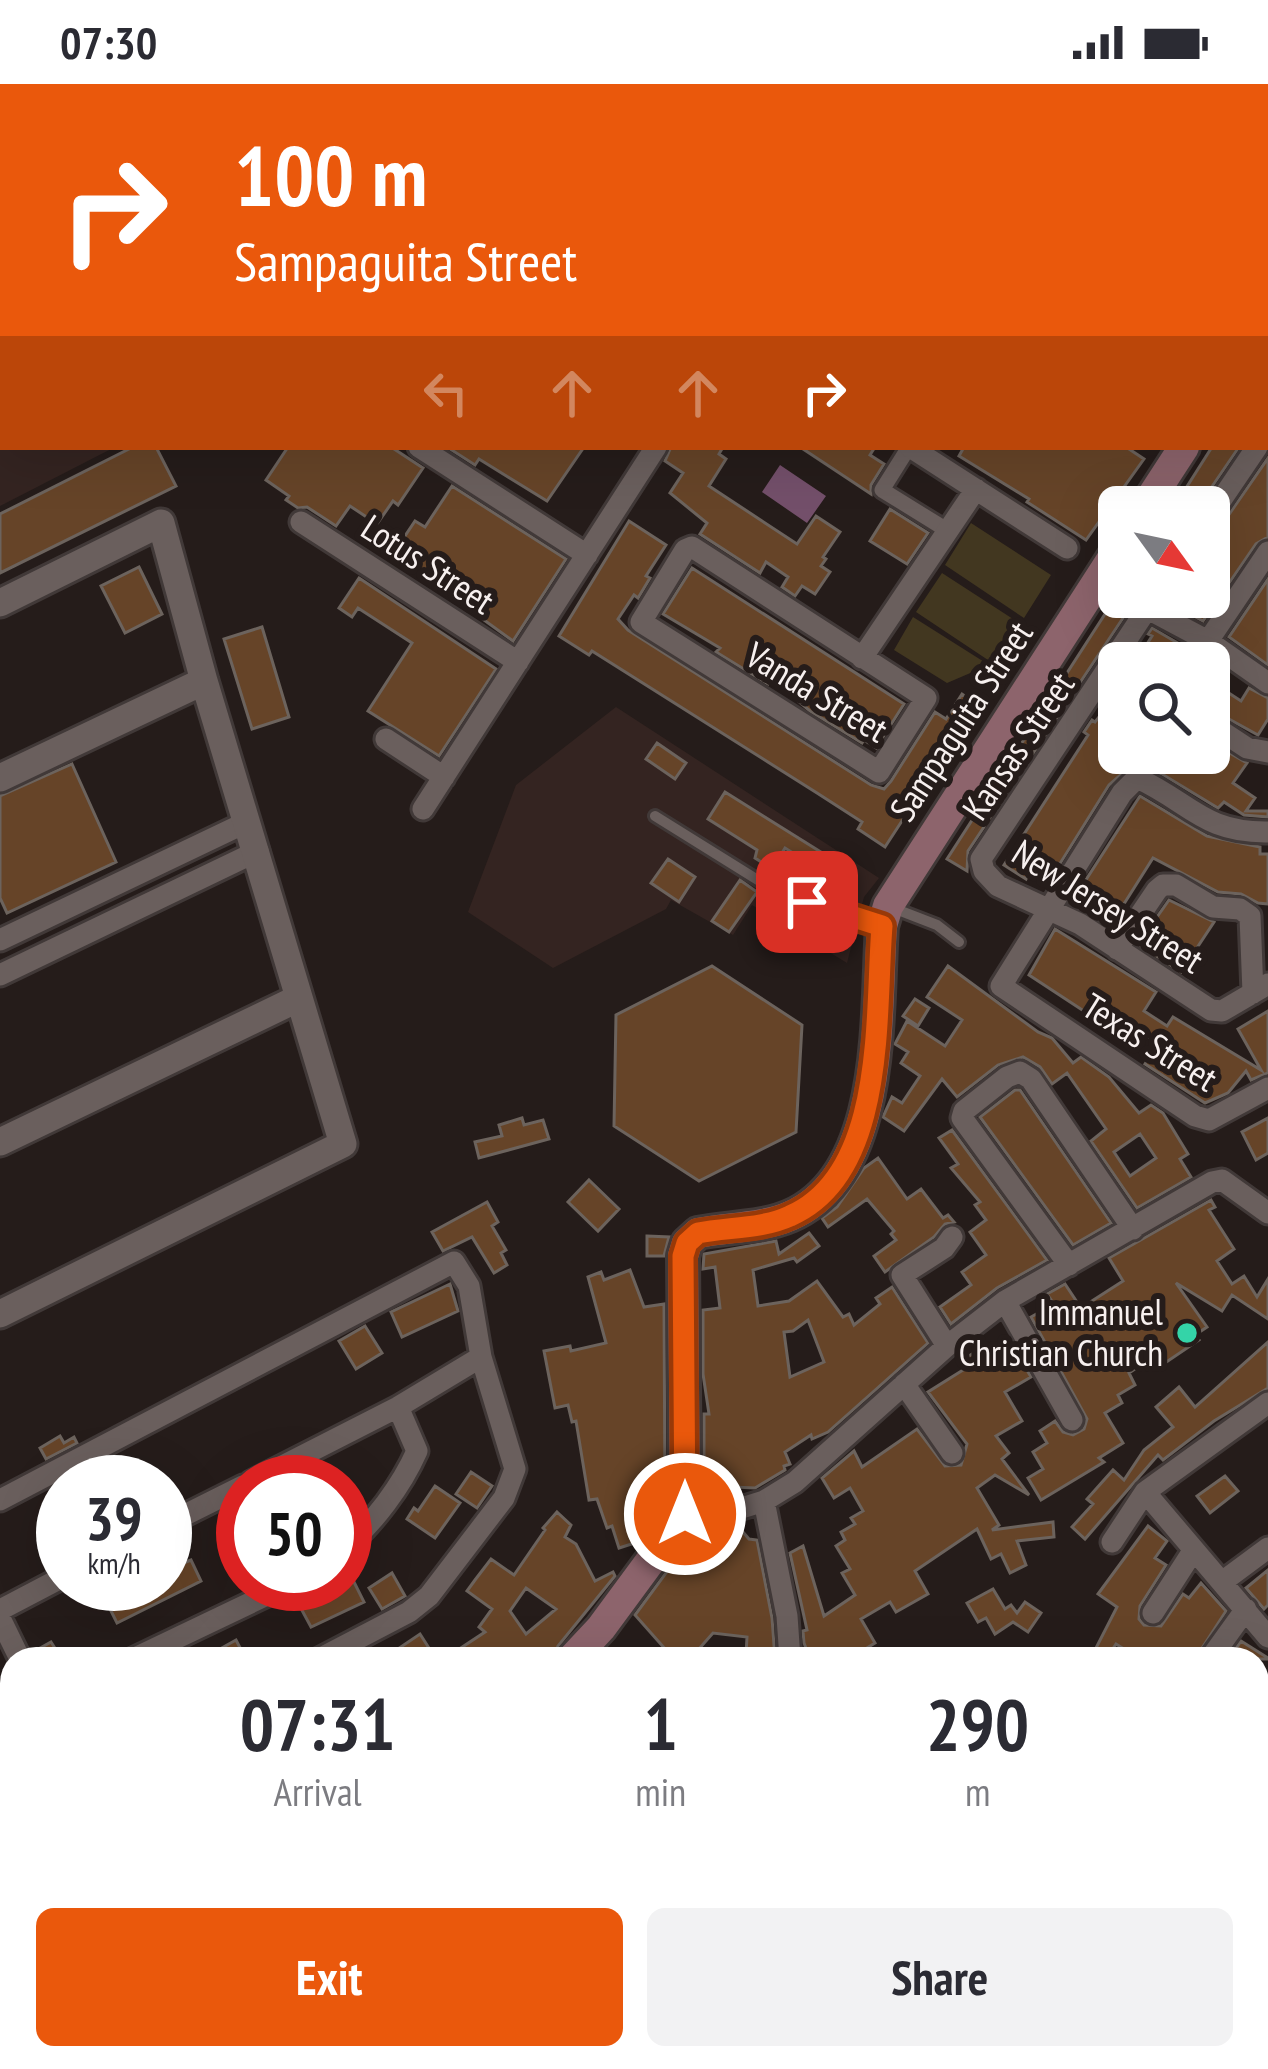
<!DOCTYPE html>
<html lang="en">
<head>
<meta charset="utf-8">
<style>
  :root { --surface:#fff; --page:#f2f2f3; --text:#2b2b33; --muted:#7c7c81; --accent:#ea580c }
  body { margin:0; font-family:"PT Sans Narrow",sans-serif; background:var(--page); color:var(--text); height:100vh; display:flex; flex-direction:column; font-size:45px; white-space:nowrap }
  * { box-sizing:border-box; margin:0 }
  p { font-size:39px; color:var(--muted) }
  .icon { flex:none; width:66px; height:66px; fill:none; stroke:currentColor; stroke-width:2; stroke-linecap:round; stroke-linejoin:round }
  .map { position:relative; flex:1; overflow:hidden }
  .sheet { position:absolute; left:0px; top:1563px; width:1269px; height:423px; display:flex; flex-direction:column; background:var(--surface); border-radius:36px 36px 0 0; box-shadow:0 12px 48px #0002 }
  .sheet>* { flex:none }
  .hud { position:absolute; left:0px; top:0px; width:1269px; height:366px; box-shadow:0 12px 48px #0002; background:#ea580c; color:#fff; overflow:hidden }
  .needle { width:78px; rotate:123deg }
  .fabs { position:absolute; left:1098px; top:402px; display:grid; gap:24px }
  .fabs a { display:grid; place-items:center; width:132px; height:132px; border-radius:18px; background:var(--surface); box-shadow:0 12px 48px #0002; font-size:60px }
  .speed { position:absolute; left:36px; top:1371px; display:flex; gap:24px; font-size:60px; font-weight:700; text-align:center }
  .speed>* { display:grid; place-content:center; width:156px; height:156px; border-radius:50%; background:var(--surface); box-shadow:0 12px 48px #0002; line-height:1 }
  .speed small { font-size:30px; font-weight:400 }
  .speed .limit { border:18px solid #d22; background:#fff; color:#111 }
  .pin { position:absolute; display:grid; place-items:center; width:102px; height:102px; color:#fff; margin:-51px; border-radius:24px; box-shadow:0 6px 18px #0006 }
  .me { position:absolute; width:132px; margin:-66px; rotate:0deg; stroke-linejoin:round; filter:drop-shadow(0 0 9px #0008) }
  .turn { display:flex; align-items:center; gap:42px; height:252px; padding:0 36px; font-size:54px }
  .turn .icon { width:156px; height:156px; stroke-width:2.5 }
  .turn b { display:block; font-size:84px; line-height:102px }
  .lanes { display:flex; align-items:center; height:114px; padding:0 36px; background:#0003; justify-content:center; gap:60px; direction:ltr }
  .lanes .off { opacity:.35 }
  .eta { display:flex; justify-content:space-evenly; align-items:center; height:204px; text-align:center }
  .eta b { font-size:72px; font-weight:800; line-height:84px }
  .action { display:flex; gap:24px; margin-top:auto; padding:24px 36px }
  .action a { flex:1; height:138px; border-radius:18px; background:var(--accent); color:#fff; font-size:48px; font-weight:800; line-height:138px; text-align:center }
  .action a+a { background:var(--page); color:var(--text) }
  .status { display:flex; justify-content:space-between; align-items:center; height:84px; padding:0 60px; background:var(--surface); direction:ltr }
  .status svg { height:33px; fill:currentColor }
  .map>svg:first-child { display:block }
</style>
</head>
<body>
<div class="status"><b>07:30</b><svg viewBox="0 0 49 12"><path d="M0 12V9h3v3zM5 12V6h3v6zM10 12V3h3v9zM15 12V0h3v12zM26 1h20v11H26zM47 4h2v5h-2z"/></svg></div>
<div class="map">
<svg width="1268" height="1985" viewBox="0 0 1268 1985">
  <rect width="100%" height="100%" fill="#251c1a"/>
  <path fill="#342421" d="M 0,156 L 3,363 L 115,363 L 0,422 Z
    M 616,623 L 879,794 L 864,813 L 847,879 L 752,821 L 733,851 L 671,816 L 666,825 L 553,884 L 468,828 L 516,701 Z"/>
  <path fill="#423720" d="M 971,439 L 1051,491 L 1024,534 L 945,481 Z
    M 942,489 L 1019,539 L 991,578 L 916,528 Z
    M 913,533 L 989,581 L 947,599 L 894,566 Z"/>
  <path fill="#734f6a" d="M 780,381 L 826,412 L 807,439 L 762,408 Z
    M 1268,1769 L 1268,1878 L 1257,1892 L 1257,1775 Z
    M 967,1974 L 1196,1974 L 1188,1985 L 956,1985 Z"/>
  <path fill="#664428" stroke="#6c635d" stroke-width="3" fill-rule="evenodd" d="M 133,363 L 156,363 L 176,402 L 0,489 L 0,430 Z
    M 288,363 L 391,363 L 423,384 L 398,421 L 393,417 L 377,440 L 350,422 L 336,442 L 307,423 L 298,424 L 286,416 L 289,412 L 266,396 Z
    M 447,363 L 584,363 L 547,417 L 479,375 L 475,381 Z
    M 671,363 L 723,363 L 719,370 L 726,375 L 709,402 L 797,460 L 816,432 L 840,448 L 823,473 L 826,475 L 821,482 L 830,488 L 815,510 L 802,502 L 795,512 L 782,503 L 788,493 L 766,478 L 760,489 L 700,450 L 707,439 L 670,409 L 683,389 L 665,377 Z
    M 800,363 L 875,363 L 870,371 L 884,380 L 871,401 L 871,410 Z
    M 964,363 L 1126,363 L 1144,375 L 1086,456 L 1027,418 L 1029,415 L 959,372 Z
    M 1212,363 L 1239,363 L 1198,423 L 1174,423 Z
    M 1268,374 L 1268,453 L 1256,460 L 1203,537 L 1190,530 L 1194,524 L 1178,513 L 1209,513 L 1209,449 L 1221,442 Z
    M 452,402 L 566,475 L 513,557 L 393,470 L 415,437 L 425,443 Z
    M 890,425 L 928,449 L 907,480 L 870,457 Z
    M 629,437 L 666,461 L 646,492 L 650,494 L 638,514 L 634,511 L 618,535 L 628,546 L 871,701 L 884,705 L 891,697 L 935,628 L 946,635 L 962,610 L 981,623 L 969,642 L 965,640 L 885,763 L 858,745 L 862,738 L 817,709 L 592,567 L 589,571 L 559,552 Z
    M 139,483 L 162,530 L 125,549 L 101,502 Z
    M 692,484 L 904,620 L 876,664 L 864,656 L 862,659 L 810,627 L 797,616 L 800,612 L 772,594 L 768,600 L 716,568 L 720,564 L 663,530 Z
    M 359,494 L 496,585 L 439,672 L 368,627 L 412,559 L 358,524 L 352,533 L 339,524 Z
    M 1268,495 L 1268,581 L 1229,553 Z
    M 1116,513 L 1137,513 L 968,767 L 967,787 L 947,775 Z
    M 262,543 L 289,633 L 252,645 L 224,555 Z
    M 1152,544 L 1224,586 L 1215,600 L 1241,617 L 1249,604 L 1268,614 L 1268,635 L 1258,651 L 1209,624 L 1209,579 L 1135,579 L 1152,552 L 1148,550 Z
    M 1119,608 L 1119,650 L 1106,669 L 1209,669 L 1209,657 L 1247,679 L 1233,699 L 1255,714 L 1246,727 L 1268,727 L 1268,733 L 1244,731 L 1224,718 L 1218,724 L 1162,690 L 1133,680 L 1109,701 L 1046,802 L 1028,790 L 1026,795 L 1004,781 L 1088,651 L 1084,648 L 1092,636 L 1095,638 Z
    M 657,659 L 686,679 L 675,695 L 646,675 Z
    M 72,680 L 116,778 L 7,829 L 0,814 L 0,712 Z
    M 725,708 L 848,785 L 840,798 L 785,764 L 772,785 L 755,774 L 757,766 L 708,735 Z
    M 1140,712 L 1207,752 L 1260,763 L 1260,770 L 1268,770 L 1268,820 L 1258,819 L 1241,810 L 1218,808 L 1153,774 L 1110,842 L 1071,819 Z
    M 668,775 L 695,793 L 679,818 L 651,799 Z
    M 740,796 L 757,808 L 729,848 L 712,837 Z
    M 1169,816 L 1214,838 L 1181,888 L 1138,860 Z
    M 1055,845 L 1156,908 L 1144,927 L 1167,942 L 1173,933 L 1261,986 L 1238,945 L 1268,927 L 1268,989 L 1251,996 L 1246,987 L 1228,1009 L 1205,1019 L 1145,980 L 1158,959 L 1136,945 L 1128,956 L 1029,891 Z
    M 712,882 L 802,941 L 796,1048 L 699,1097 L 614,1042 L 616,931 Z
    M 948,882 L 1038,948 L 1052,954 L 1073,979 L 1081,973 L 1109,993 L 1139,1029 L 1151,1021 L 1163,1029 L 1188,1070 L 1180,1075 L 1191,1093 L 1137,1124 L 1091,1057 L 1106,1045 L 1067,989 L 1052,1000 L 1040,983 L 1023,973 L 998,981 L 957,1013 L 942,995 L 904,1047 L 883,1033 L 892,1013 L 902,1019 L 920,992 L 901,979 L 908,968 L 895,960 L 907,937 L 945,962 L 962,936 L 927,913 ZM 1140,1050 L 1156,1074 L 1130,1092 L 1114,1068 Z
    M 915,915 L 929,924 L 918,942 L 903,932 Z
    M 1015,1006 L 1020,1006 L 1111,1139 L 1073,1161 L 980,1033 Z
    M 522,1034 L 524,1041 L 543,1036 L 549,1055 L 479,1074 L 475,1058 L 502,1052 L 499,1041 Z
    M 1268,1034 L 1268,1069 L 1256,1076 L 1242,1048 Z
    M 952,1046 L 1047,1176 L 997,1204 L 951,1240 L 940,1223 L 971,1201 L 962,1188 L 986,1171 L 970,1148 L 986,1136 L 975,1121 L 980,1118 L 951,1084 L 958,1080 L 939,1054 Z
    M 878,1074 L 907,1115 L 921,1105 L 943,1134 L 948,1131 L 954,1138 L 945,1140 L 934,1153 L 885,1188 L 874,1172 L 896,1156 L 891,1150 L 894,1147 L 867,1115 L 828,1143 L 822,1134 L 837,1123 L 864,1084 Z
    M 589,1096 L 619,1125 L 598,1147 L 568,1118 Z
    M 1211,1116 L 1215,1123 L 1209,1126 L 1234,1165 L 1217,1177 L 1232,1200 L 1244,1192 L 1257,1213 L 1268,1195 L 1268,1235 L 1232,1211 L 1222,1227 L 1176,1199 L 1207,1243 L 1195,1251 L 1199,1256 L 1159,1283 L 1148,1276 L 1129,1289 L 1135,1301 L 1118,1311 L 1122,1319 L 1105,1329 L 1123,1359 L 1099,1374 L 1104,1378 L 1041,1416 L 1028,1394 L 1043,1385 L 1033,1368 L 1047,1359 L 1040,1347 L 1055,1337 L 1063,1348 L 1073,1351 L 1084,1345 L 1087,1335 L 1031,1233 L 1054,1220 L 1047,1210 L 1065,1200 L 1081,1224 L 1123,1197 L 1109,1174 Z
    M 487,1118 L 498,1138 L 492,1142 L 506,1166 L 501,1169 L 507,1181 L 494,1189 L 472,1153 L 443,1167 L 432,1148 Z
    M 809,1149 L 819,1162 L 797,1178 L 794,1174 L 753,1186 L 758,1222 L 789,1217 L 817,1197 L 843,1233 L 849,1230 L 854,1241 L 880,1220 L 876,1214 L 892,1203 L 928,1259 L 828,1348 L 812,1355 L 811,1351 L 785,1368 L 790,1380 L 784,1382 L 785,1386 L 755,1404 L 710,1402 L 710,1413 L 704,1414 L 704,1330 L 709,1330 L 703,1290 L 703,1226 L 720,1224 L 715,1183 L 703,1185 L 704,1170 L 776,1157 L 779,1170 ZM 808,1236 L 824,1278 L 790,1293 L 784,1248 L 793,1247 Z
    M 647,1152 L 669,1153 L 664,1172 L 647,1172 Z
    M 630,1186 L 644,1223 L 664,1220 L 665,1417 L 655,1420 L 657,1428 L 636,1435 L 641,1457 L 619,1464 L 612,1442 L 607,1444 L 597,1415 L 589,1416 L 576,1337 L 572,1338 L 568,1321 L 555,1324 L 544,1267 L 570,1262 L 571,1267 L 606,1259 L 588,1193 L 601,1188 L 604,1196 Z
    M 450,1200 L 458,1227 L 402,1253 L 391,1228 Z
    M 365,1242 L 382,1269 L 356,1285 L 339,1257 Z
    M 1268,1258 L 1268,1304 L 1214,1337 L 1163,1376 L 1158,1371 L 1085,1455 L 1072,1443 L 1093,1420 L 1087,1415 L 1113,1386 L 1124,1396 L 1144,1366 L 1173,1343 L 1156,1323 L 1179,1303 L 1195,1323 Z
    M 982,1264 L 991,1278 L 1015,1265 L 1031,1293 L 1005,1308 L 1022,1337 L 996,1352 L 1009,1369 L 1002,1375 L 1029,1411 L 995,1391 L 977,1404 L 999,1441 L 992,1446 L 1053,1438 L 1054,1453 L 1017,1457 L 1026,1481 L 1010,1489 L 1001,1470 L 991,1475 L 977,1445 L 915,1487 L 928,1510 L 896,1528 L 890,1518 L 861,1535 L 875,1559 L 849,1575 L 810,1575 L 804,1559 L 803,1547 L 807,1546 L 790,1469 L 803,1462 L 824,1532 L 855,1511 L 842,1489 L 850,1485 L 836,1462 L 845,1456 L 841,1448 L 855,1440 L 851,1434 L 863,1427 L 850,1404 L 834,1414 L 822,1394 L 854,1367 L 862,1383 L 917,1345 L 945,1382 L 961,1381 L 967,1360 L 928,1308 L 971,1281 L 967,1273 Z
    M 60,1352 L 64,1359 L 74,1353 L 77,1359 L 46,1375 L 40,1364 Z
    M 471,1388 L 492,1402 L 477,1424 L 456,1410 Z
    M 1225,1392 L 1238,1407 L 1210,1429 L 1197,1412 Z
    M 435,1402 L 460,1419 L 435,1454 L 407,1435 L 414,1424 L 418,1427 Z
    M 557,1428 L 571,1441 L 565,1453 L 576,1460 L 595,1497 L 613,1488 L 615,1492 L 558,1562 L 553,1575 L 444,1575 L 485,1548 L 479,1543 L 492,1525 L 467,1507 L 475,1496 L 491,1475 L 514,1491 L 545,1446 L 543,1444 ZM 526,1504 L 556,1525 L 526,1550 L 510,1527 Z
    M 737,1441 L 749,1455 L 757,1456 L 772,1534 L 775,1575 L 736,1575 L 746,1570 L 747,1553 L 713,1549 L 690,1575 L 674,1575 L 635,1531 L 699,1444 L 708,1446 Z
    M 1148,1442 L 1167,1457 L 1155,1474 L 1166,1481 L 1140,1522 L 1139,1535 L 1144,1541 L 1161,1542 L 1183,1510 L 1189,1514 L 1201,1499 L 1226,1527 L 1195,1575 L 1140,1575 L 1116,1560 L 1108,1572 L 1096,1564 L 1117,1523 L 1098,1510 Z
    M 182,1470 L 186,1478 L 191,1476 L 201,1497 L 117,1539 L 103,1511 L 126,1500 L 165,1500 L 165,1478 Z
    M 1268,1486 L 1268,1521 L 1264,1525 L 1246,1504 Z
    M 392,1489 L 405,1512 L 382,1525 L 369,1504 Z
    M 351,1492 L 364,1518 L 311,1543 L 298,1519 L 336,1500 L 345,1500 Z
    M 993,1505 L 1005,1525 L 1011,1521 L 1017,1529 L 1025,1518 L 1041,1529 L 1028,1548 L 1013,1538 L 995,1550 L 986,1534 L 978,1538 L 967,1519 Z
    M 420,1550 L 436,1575 L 383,1575 Z
    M 236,1556 L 246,1575 L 202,1575 Z
    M 1241,1557 L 1268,1574 L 1268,1575 L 1228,1575 Z
    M 51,1558 L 62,1575 L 35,1575 L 33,1568 Z"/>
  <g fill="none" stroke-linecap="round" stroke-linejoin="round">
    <g stroke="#413938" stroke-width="16">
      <path id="service" d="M 0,212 L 3,219
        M 0,314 L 3,312
        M 655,732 L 774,806 L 879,841
        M 893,824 L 937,841 L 959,858
        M 458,1974 L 469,1985"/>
    </g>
    <g stroke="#413938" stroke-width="21">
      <path id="pedestrian" d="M 909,363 L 882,406 L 950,448"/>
    </g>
    <g stroke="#413938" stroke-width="27">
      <path id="minor" d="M 346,0 L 350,3
        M 591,0 L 595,3
        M 828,0 L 832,3
        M 1075,0 L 1079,3
        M 411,3 L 412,0
        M 905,3 L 907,0
        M 1266,126 L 1268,128
        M 1266,349 L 1268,346
        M 419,363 L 587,471
        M 910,363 L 1067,464
        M 1209,434 L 1257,363
        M 301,438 L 518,578
        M 692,463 L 926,614 L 879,688 L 641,538 L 685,466 Z
        M 1155,513 L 981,775 L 984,787 L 998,802 L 1080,840 L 1211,926 L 1222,927 L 1268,900
        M 1148,525 L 1208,557 L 1268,599
        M 1208,557 L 1268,468
        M 862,574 L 976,405
        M 1209,639 L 1247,664 L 1268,668
        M 386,655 L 444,693
        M 423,725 L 656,363
        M 1268,748 C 1203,749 1190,718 1137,694 L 1122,709 L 1001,902 L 1195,1032 L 1209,1036 L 1268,1004
        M 0,856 L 247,738
        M 1117,865 L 1157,806 L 1163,801 L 1176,801 L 1213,823 L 1240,825 L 1250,832 L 1253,909
        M 0,891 L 258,767
        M 1069,1181 L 962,1034 L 964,1027 L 1007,993 L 1020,988 L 1031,995 L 1133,1145
        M 1005,1217 L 1072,1336
        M 947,1262 L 902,1191 L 944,1164 L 952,1153
        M 904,1300 L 952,1369
        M 251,1398 L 398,1323 L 481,1273
        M 1145,1408 L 1268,1553
        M 0,1416 L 454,1178 L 469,1202 L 481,1273 L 515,1385 L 504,1414 L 429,1512 L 409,1528 L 319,1575
        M 764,1417 L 787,1532 L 790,1575
        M 685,1430 L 732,1427 L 764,1417 L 795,1398 L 947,1262 L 1005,1217 L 1212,1098 L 1222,1096 L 1268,1129
        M 165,1441 L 243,1402
        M 1112,1458 L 1145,1408 L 1268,1319
        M 345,1464 C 374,1438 401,1403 417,1367 L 398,1323
        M 1222,1498 L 1268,1464
        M 0,1526 L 63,1493
        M 1153,1529 L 1193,1467
        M 0,1534 L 20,1575
        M 133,1575 L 290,1500
        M 1210,1575 L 1246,1525
        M 1262,1627 L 1268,1623
        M 0,1641 L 12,1634
        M 0,1741 L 12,1735
        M 104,1974 L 109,1985
        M 128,1985 L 152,1974
        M 497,1985 L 506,1974"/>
    </g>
    <g stroke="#413938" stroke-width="33">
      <path id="tertiary" d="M 0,519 L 161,439 L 204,597 L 343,1060 L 0,1230
        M 0,694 L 204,597
        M 0,1058 L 299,914
        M 1257,1753 L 1268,1747
        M 1257,1965 L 1268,1952
        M 932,1985 L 943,1974"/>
    </g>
    <g stroke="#413938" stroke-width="36">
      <path id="secondary" d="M 1266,236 L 1268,233
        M 1145,423 L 1184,363
        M 572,1575 L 601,1544 L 685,1430 L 683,1172 L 687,1159 L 698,1149 C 728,1143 762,1144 790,1132 C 887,1090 876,928 882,842 L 888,822 L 1119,464
        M 0,1932 L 12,1927"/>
    </g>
    <use href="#service" stroke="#6a5f5d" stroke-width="10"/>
    <use href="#pedestrian" stroke="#6a5f5d" stroke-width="15"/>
    <use href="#minor" stroke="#6a5f5d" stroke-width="21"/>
    <use href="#tertiary" stroke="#6a5f5d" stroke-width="27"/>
    <use href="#secondary" stroke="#8d646c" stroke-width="30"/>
  </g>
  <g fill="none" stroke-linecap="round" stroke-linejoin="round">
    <g stroke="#983908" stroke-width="30">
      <path id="route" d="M 685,1430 L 683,1172 L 687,1159 L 698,1149 C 728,1143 762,1145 790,1132 C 887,1090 875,929 882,842 L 807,818"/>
    </g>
    <use href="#route" stroke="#ea580c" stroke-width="21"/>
  </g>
  <circle fill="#34d4a8" stroke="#251c1a" stroke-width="4.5" cx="1187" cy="1249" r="12"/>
  <g text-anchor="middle" stroke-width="12" stroke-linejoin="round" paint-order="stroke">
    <g font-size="36" fill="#f7f0ef" stroke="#251c1a">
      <text transform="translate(428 480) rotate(33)" y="13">Lotus Street</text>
      <text transform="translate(817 608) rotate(31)" y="13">Vanda Street</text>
      <text transform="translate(961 637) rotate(-57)" y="13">Sampaguita Street</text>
      <text transform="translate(1018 662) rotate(-56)" y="13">Kansas Street</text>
      <text transform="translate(1108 822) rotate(32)" y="13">New Jersey Street</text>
      <text transform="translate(1150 958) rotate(32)" y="13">Texas Street</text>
    </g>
    <g font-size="36" fill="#f7f0ef" stroke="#251c1a" text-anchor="end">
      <text x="1163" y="1241">Immanuel<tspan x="1163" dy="41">Christian Church</tspan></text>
    </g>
  </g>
</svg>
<div class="fabs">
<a><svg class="needle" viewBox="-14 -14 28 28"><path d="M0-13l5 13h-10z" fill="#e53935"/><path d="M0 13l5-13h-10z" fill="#7c7c81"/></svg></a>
<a><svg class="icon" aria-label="search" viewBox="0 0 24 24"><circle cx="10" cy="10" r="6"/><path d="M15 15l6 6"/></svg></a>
</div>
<div class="speed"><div>39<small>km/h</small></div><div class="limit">50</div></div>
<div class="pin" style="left:807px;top:818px;background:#d93025"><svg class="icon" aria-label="arrive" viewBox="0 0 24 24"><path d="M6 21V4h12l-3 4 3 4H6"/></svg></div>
<svg class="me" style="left:685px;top:1430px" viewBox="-20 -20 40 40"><circle r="17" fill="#ea580c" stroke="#fff" stroke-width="3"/><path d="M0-11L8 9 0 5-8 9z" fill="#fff"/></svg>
<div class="hud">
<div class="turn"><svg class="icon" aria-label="right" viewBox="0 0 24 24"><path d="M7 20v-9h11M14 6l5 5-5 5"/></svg><div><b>100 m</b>Sampaguita Street</div></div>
<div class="lanes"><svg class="icon off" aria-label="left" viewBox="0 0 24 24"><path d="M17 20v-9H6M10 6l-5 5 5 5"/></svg><svg class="icon off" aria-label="ahead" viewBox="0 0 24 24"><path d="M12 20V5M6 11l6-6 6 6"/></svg><svg class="icon off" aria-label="ahead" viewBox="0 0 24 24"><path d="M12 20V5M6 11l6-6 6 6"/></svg><svg class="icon" aria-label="right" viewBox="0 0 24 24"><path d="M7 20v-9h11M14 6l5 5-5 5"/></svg></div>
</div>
<section class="sheet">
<div class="eta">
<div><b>07:31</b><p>Arrival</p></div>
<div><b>1</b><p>min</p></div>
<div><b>290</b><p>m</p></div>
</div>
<div class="action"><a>Exit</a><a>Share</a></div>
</section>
</div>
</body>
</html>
